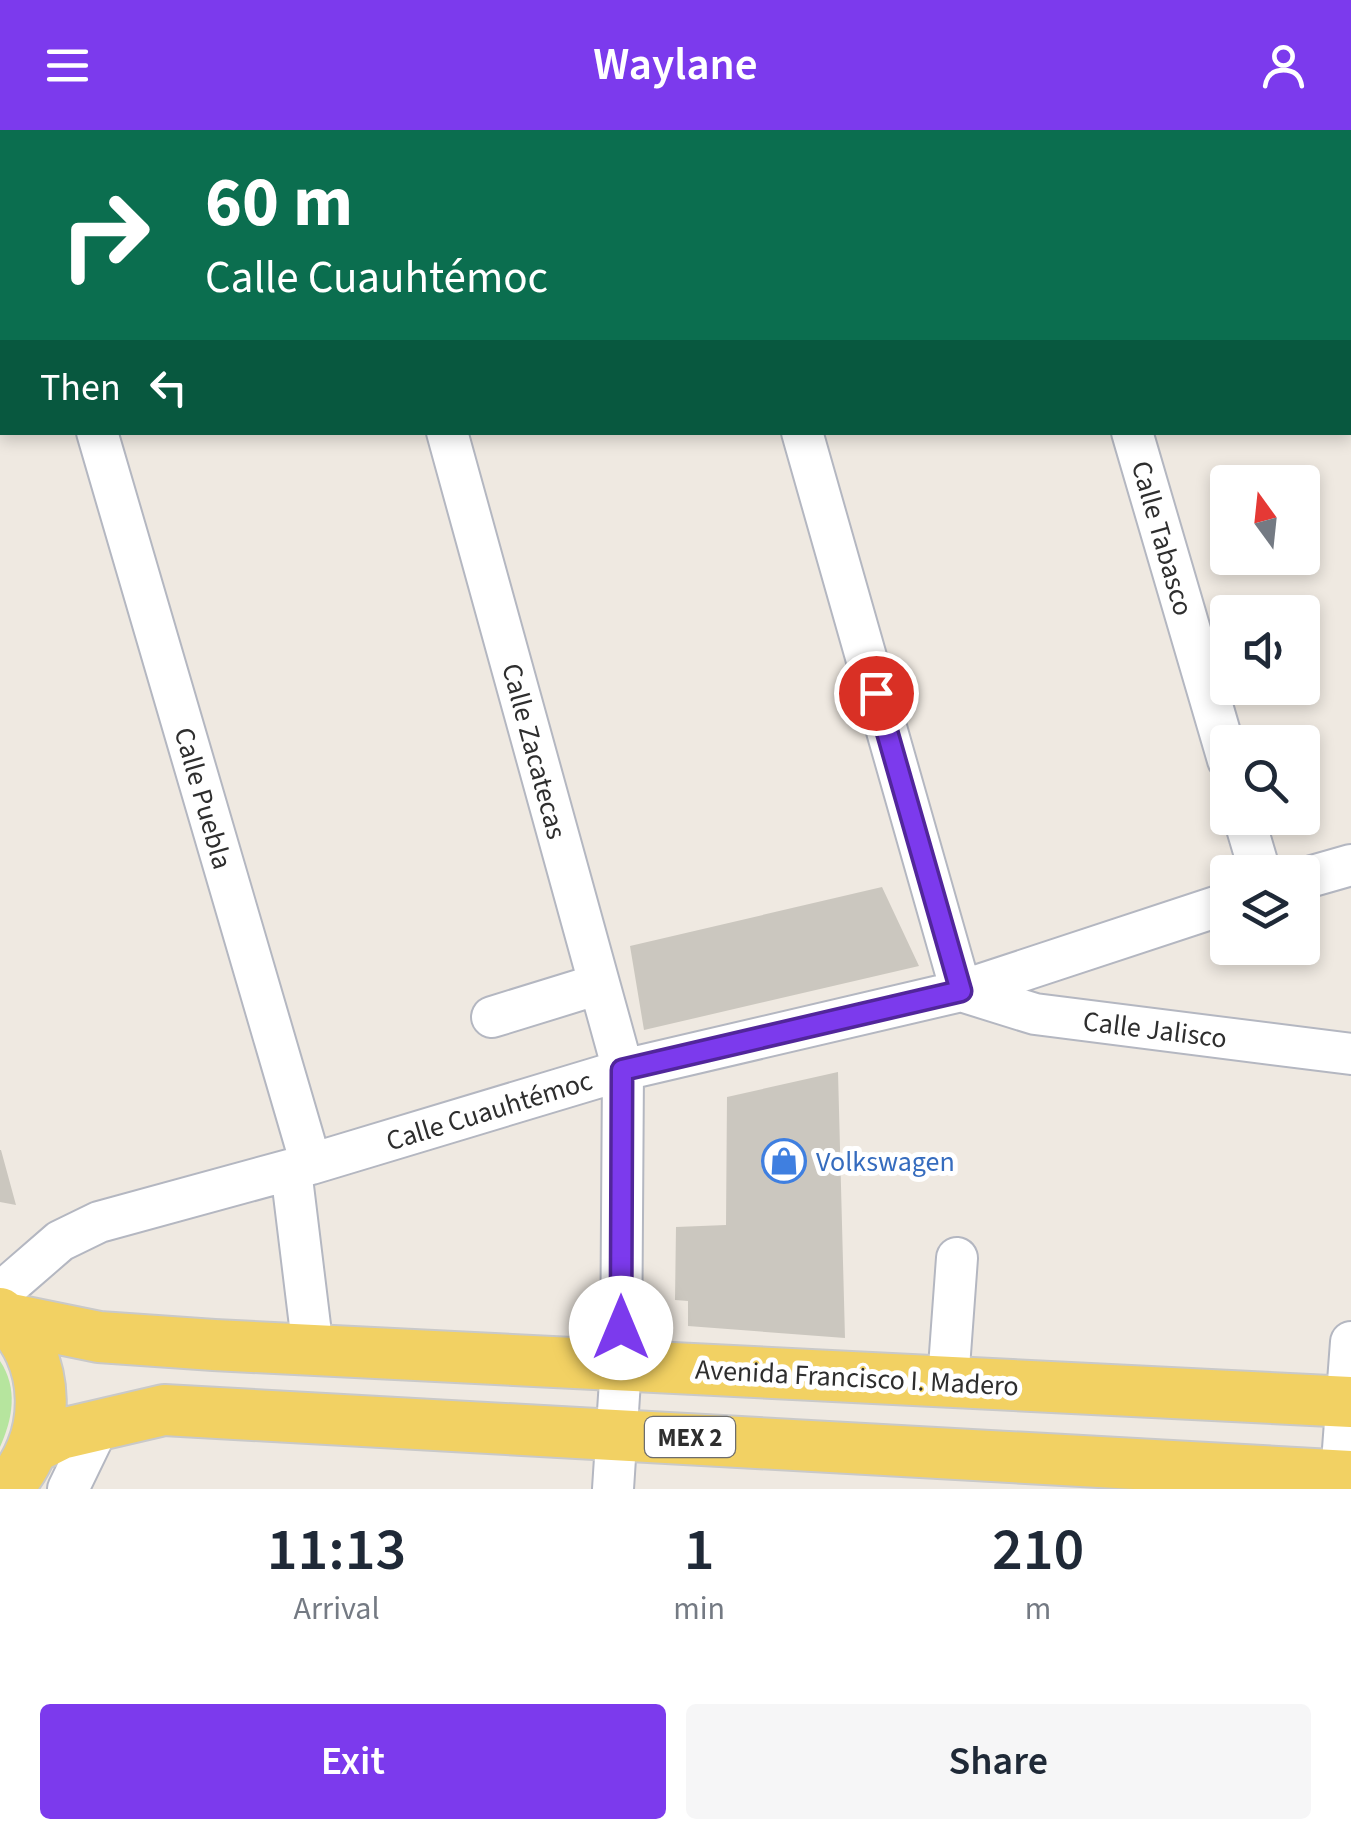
<!DOCTYPE html>
<html lang="en">
<head>
<meta charset="utf-8">
<style>
  :root { --surface:#fff; --page:#f6f6f7; --text:#1f2937; --muted:#747a83; --accent:#7c3aed }
  body { margin:0; font-family:"Source Sans 3",sans-serif; background:var(--page); color:var(--text); height:100vh; display:flex; flex-direction:column; font-size:38px; white-space:nowrap }
  * { box-sizing:border-box; margin:0 }
  p { font-size:32px; color:var(--muted) }
  .icon { flex:none; width:55px; height:55px; fill:none; stroke:currentColor; stroke-width:2; stroke-linecap:round; stroke-linejoin:round }
  .map { position:relative; height:1359px; overflow:hidden }
  .panel { display:flex; flex-direction:column; background:var(--surface); flex:1 }
  .panel>* { flex:none }
  .top-card { position:absolute; left:0px; top:0px; width:1352px; height:305px; box-shadow:0 5px 15px #0003; background:#0b6e4f; color:#fff; overflow:hidden }
  .needle { width:65px; rotate:345deg }
  .fabs { position:absolute; left:1210px; top:335px; display:grid; gap:20px }
  .fabs a { display:grid; place-items:center; width:110px; height:110px; border-radius:10px; background:var(--surface); box-shadow:0 5px 15px #0003; font-size:50px }
  .pin { position:absolute; display:grid; place-items:center; width:85px; height:85px; color:#fff; margin:-42px; border:5px solid #fff; border-radius:50%; box-shadow:0 2px 10px #0007 }
  .me { position:absolute; width:110px; margin:-55px; rotate:0deg; stroke-linejoin:round; filter:drop-shadow(0 0 8px #0008) }
  .turn { display:flex; align-items:center; gap:35px; height:210px; padding:0 40px; font-size:45px }
  .turn .icon { width:130px; height:130px; stroke-width:2.5 }
  .turn b { display:block; font-size:70px; line-height:85px }
  .then { display:flex; align-items:center; height:95px; padding:0 40px; background:#0003; gap:20px; font-size:38px }
  .eta { display:flex; justify-content:space-evenly; align-items:center; height:170px; text-align:center }
  .eta b { font-size:60px; font-weight:600; line-height:70px }
  .action { display:flex; gap:20px; margin-top:auto; padding:20px 40px }
  .action a { flex:1; height:115px; border-radius:10px; background:var(--accent); color:#fff; font-size:40px; font-weight:600; line-height:115px; text-align:center }
  .action a+a { background:var(--page); color:var(--text) }
  header { display:flex; justify-content:space-between; align-items:center; height:130px; padding:0 40px; background:var(--accent); color:#fff; font-size:45px; font-weight:600 }
  .map>svg:first-child { display:block }
</style>
</head>
<body>
<header><svg class="icon" aria-label="menu" viewBox="0 0 24 24"><path d="M4 6h16M4 12h16M4 18h16"/></svg>Waylane<svg class="icon" aria-label="person" viewBox="0 0 24 24"><circle cx="12" cy="8" r="4"/><path d="M4 21q1-7 8-7t8 7"/></svg></header>
<div class="map">
<svg width="1351" height="1359" viewBox="0 0 1351 1359">
  <rect width="100%" height="100%" fill="#efe9e1"/>
  <path fill="#f0e6d1" d="M 759,0 L 1164,0 L 1155,2 Z"/>
  <path fill="#b6e59e" d="M 0,1231 C 18,1258 13,1288 0,1317 Z"/>
  <path fill="#cbc7bf" d="M 882,757 L 919,836 L 644,900 L 630,816 Z
    M 838,942 L 845,1208 L 688,1196 L 688,1171 L 675,1170 L 676,1097 L 726,1095 L 727,967 Z
    M 0,1020 L 1,1020 L 16,1075 L 0,1072 Z"/>
  <g fill="none" stroke-linecap="round" stroke-linejoin="round">
    <g stroke="#b4b7c1" stroke-width="44">
      <path id="minor" d="M 13,0 L 13,2
        M 361,0 L 362,2
        M 478,2 L 486,0
        M 693,2 L 702,0
        M 1299,2 L 1308,0
        M 0,136 L 2,135
        M 0,199 L 2,198
        M 97,302 L 311,1034
        M 447,302 L 623,940 L 621,1235 L 613,1359
        M 802,302 L 961,861 L 1035,884 L 1351,924
        M 1132,302 L 1228,630
        M 1244,688 L 1260,742
        M 1302,749 L 1351,735
        M 492,887 L 599,854
        M 291,1040 L 313,1220
        M 0,1163 L 60,1111 L 99,1092 L 311,1034 L 623,940 L 961,861 L 1228,773
        M 948,1251 L 957,1128
        M 68,1359 L 100,1293
        M 1340,1359 L 1351,1212"/>
    </g>
    <g stroke="#c9c9c9" stroke-width="54">
      <path id="major" d="M 0,1183 C 54,1226 53,1313 5,1359
        M 6,1188 L 99,1207 L 214,1215 L 1351,1272
        M 35,1317 L 61,1304 L 164,1280 L 1351,1346"/>
    </g>
    <use href="#minor" stroke="#fff" stroke-width="40"/>
    <use href="#major" stroke="#f2d163" stroke-width="50"/>
  </g>
  <g fill="none" stroke-linecap="round" stroke-linejoin="round">
    <g stroke="#51269a" stroke-width="25">
      <path id="route" d="M 621,1198 L 622,940 L 961,861 L 876,563"/>
    </g>
    <use href="#route" stroke="#7c3aed" stroke-width="18"/>
  </g>
  <defs>
    <g id="shop-ring" transform="scale(2.25)"><circle r="9.5" fill="#fff" stroke="#3f7fe0" stroke-width="1.5"/><path d="M-5-2.5h2.3a2.7 3.5 0 0 1 5.4 0H5L5.5 6h-11ZM-1.5-2.5h3a1.5 2.3 0 0 0-3 0Z" fill="#3f7fe0"/></g>
  </defs>
  <g fill-rule="evenodd">
    <use href="#shop-ring" x="784" y="1031"/>
  </g>
  <g text-anchor="middle" stroke-width="10" stroke-linejoin="round" paint-order="stroke">
    <rect fill="#fff" stroke="#6d6d6d" stroke-width="2.5" x="645" y="1287" width="90" height="40" rx="8"/>
    <g font-size="25" font-weight="bold" fill="#2e2e2e">
      <text x="690" y="1316">MEX 2</text>
    </g>
    <g font-size="28" fill="#2e2e2e" stroke="#fff">
      <text transform="translate(1163 408) rotate(74)" y="10">Calle Tabasco</text>
      <text transform="translate(535 621) rotate(75)" y="10">Calle Zacatecas</text>
      <text transform="translate(204 668) rotate(74)" y="10">Calle Puebla</text>
      <text transform="translate(1155 899) rotate(7)" y="10">Calle Jalisco</text>
      <text transform="translate(489 980) rotate(-17)" y="10">Calle Cuauhtémoc</text>
      <text transform="translate(857 1247) rotate(3)" y="10">Avenida Francisco I. Madero</text>
    </g>
    <g font-size="28" fill="#366cbe" stroke="#fff" text-anchor="start">
      <text x="816" y="1041">Volkswagen</text>
    </g>
  </g>
</svg>
<div class="fabs">
<a><svg class="needle" viewBox="-14 -14 28 28"><path d="M0-13l5 13h-10z" fill="#e53935"/><path d="M0 13l5-13h-10z" fill="#747a83"/></svg></a>
<a><svg class="icon" aria-label="sound" viewBox="0 0 24 24"><path d="M4 9h4l5-4v14l-5-4H4zM17 9q2 3 0 6"/></svg></a>
<a><svg class="icon" aria-label="search" viewBox="0 0 24 24"><circle cx="10" cy="10" r="6"/><path d="M15 15l6 6"/></svg></a>
<a><svg class="icon" aria-label="layers" viewBox="0 0 24 24"><path d="M12 4l9 5-9 5-9-5zM3 14l9 5 9-5"/></svg></a>
</div>
<div class="pin" style="left:876px;top:563px;background:#d93025"><svg class="icon" aria-label="arrive" viewBox="0 0 24 24"><path d="M6 21V4h12l-3 4 3 4H6"/></svg></div>
<svg class="me" style="left:621px;top:1198px" viewBox="-20 -20 40 40"><circle r="19" fill="#fff"/><path d="M0-13L10 11 0 6-10 11z" fill="#7c3aed"/></svg>
<div class="top-card">
<div class="turn"><svg class="icon" aria-label="right" viewBox="0 0 24 24"><path d="M7 20v-9h11M14 6l5 5-5 5"/></svg><div><b>60 m</b>Calle Cuauhtémoc</div></div>
<div class="then">Then<svg class="icon" aria-label="left" viewBox="0 0 24 24"><path d="M17 20v-9H6M10 6l-5 5 5 5"/></svg></div>
</div>
</div>
<section class="panel">
<div class="eta">
<div><b>11:13</b><p>Arrival</p></div>
<div><b>1</b><p>min</p></div>
<div><b>210</b><p>m</p></div>
</div>
<div class="action"><a>Exit</a><a>Share</a></div>
</section>
</body>
</html>
